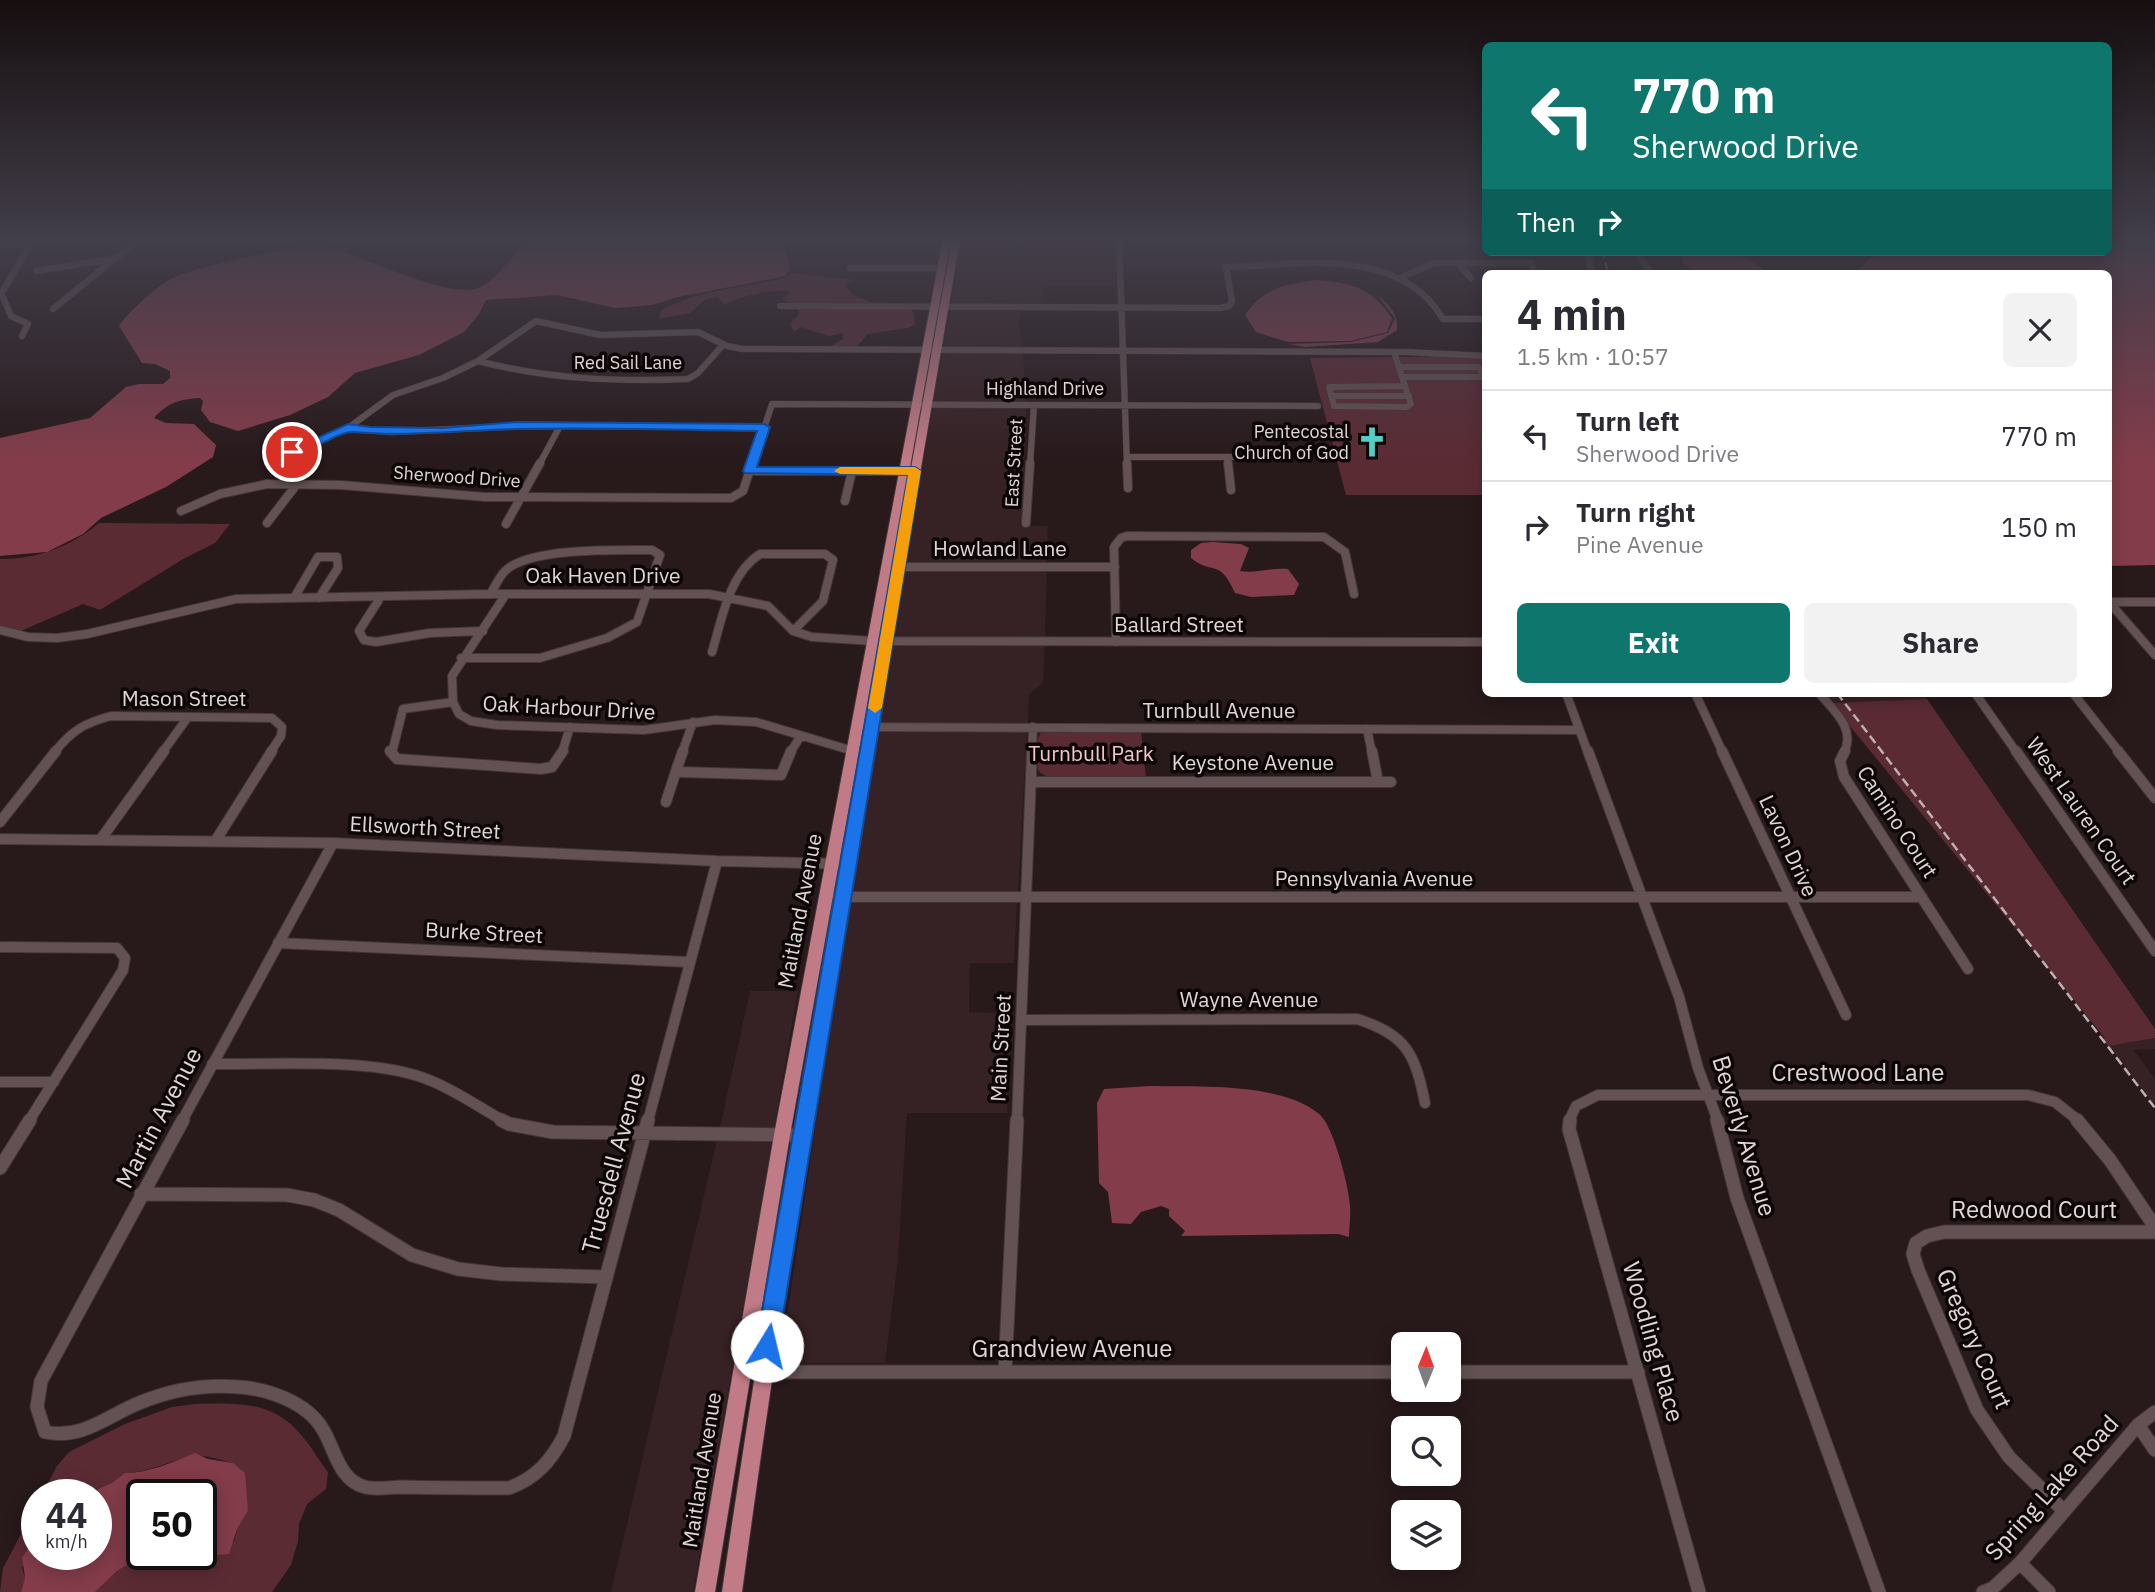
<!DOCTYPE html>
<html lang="en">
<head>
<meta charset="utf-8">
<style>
  :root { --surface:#fff; --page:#f2f2f3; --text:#2b2b33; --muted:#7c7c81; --line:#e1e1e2; --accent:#0f766e }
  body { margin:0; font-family:"IBM Plex Sans",sans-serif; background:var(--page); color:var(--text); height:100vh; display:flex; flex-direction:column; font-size:26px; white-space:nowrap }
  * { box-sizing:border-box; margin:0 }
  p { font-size:23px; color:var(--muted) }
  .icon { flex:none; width:38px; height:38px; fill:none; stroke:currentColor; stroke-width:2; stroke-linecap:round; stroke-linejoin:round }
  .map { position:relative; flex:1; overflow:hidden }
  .panel { position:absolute; left:1482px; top:270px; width:630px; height:427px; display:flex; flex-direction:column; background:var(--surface); border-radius:10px; box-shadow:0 4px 18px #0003 }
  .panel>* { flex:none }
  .top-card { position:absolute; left:1482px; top:42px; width:630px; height:214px; border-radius:10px; box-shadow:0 4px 18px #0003; background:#0f766e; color:#fff; overflow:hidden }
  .needle { width:46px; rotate:1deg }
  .fabs { position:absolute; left:1391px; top:1332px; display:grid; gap:14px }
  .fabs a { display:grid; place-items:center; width:70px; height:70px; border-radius:10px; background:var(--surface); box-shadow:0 4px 18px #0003; font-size:35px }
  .speed { position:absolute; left:21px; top:1479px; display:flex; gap:14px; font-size:35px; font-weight:700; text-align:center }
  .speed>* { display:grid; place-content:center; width:91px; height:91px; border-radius:50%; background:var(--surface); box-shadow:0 4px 18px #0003; line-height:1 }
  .speed small { font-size:18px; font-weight:400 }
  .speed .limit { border:4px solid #111; border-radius:10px; background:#fff; color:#111 }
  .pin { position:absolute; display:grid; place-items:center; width:60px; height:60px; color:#fff; margin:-30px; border:4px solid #fff; border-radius:50%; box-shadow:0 2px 7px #0007 }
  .me { position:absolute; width:77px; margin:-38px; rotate:9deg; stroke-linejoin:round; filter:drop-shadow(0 0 5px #0008) }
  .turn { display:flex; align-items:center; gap:24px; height:147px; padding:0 35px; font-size:32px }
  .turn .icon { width:91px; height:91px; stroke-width:2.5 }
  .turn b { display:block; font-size:49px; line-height:60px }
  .then { display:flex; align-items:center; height:66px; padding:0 35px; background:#0003; gap:14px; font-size:26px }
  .round { display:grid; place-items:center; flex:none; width:74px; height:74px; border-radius:10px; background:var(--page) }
  .head { display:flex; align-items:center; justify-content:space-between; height:119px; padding:0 35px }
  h1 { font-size:42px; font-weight:700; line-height:52px }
  .cta { display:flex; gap:14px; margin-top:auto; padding:14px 35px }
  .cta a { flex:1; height:80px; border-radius:10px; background:var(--accent); color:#fff; font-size:28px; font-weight:700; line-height:80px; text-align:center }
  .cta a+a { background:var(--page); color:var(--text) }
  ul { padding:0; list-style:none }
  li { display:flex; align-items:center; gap:21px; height:91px; padding:0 35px; border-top:2px solid var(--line) }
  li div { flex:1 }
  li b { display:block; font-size:26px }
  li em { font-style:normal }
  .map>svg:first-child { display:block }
</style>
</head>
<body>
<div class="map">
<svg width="2155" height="1592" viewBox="0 0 2155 1592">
  <rect width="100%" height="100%" fill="#28191b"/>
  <path fill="#362124" d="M 962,239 L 1116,239 L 1119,287 L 1043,287 L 1044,303 L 1035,305 L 951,305 Z
    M 951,308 L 1021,310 L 1019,322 L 1023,349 L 943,348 Z
    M 943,352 L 1023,352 L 1026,403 L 933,402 Z
    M 933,407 L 1026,407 L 1022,525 L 1048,526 L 1047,564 L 905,564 Z
    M 1047,569 L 1045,638 L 893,638 L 904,570 Z
    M 892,644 L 1045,644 L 1043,683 L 1029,694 L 1028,724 L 878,723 Z
    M 1824,693 L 1923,693 L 1927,699 L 1831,703 Z
    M 877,731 L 1027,731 L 1018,893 L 850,892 Z
    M 849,902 L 1017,902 L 1014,963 L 970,963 L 969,1012 L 1012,1014 L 1007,1113 L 907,1113 L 898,1260 L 885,1363 L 780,1363 Z
    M 750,991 L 798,991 L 774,1128 L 720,1127 Z
    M 2155,1038 L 2155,1049 L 2134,1050 L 2155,1079 L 2155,1106 L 2108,1046 Z
    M 717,1140 L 772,1141 L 693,1592 L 611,1592 Z"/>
  <path fill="#5b2b34" d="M 790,273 L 854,280 L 846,285 L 853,295 L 878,305 L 791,304 L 782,299 L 790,292 C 779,287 735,297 725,305 L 718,297 L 704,300 L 690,313 L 659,319 L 661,311 C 698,288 745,289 787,277 Z
    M 799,308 L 897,308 L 913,311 L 915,324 L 908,328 L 868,334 L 855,348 L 829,347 L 843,339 L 843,333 L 829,336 L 801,327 L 794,332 L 790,324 L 799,314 Z
    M 1486,356 L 1486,495 L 1346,495 L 1310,358 Z
    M 99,523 L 230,524 L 215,543 L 185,558 L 100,610 L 83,604 L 21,631 L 0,626 L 0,559 C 38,559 70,547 99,523 Z
    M 1927,699 L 2155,1029 L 2155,1038 L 2108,1046 L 2103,1039 L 2105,1038 L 1831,703 Z
    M 1042,731 L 1141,731 L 1146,778 L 1046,776 L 1039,772 C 1035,760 1034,741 1042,731 Z
    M 195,1404 C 236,1403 273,1400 302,1436 C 312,1447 318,1460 328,1472 L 326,1489 L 307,1504 L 299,1524 L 298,1541 L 291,1565 L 272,1592 L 95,1592 L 117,1571 L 145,1554 L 201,1554 L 201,1532 L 213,1535 L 207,1551 L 234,1541 L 237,1529 L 248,1511 L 233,1463 C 223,1461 210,1456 200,1456 C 174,1457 151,1473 125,1473 C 103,1496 72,1494 42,1494 L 57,1466 L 69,1452 L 125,1424 L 172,1407 Z
    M 37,1504 L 37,1534 L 22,1568 L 25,1577 L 21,1592 L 0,1592 L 3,1568 Z"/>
  <path fill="#833c4a" d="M 536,239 L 782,239 L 790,268 L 786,276 L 678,297 L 652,305 L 615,308 L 557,295 L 486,300 L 479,314 L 464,332 L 419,355 L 355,373 L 328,397 L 290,415 L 238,431 L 210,422 L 201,410 L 203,401 L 200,398 C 180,399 167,403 154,418 L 166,423 L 194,424 L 216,445 L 213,457 L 166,487 L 101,518 L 83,534 L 47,552 L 0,556 L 0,438 L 90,418 L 126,387 L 139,384 L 163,384 L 170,378 L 170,371 L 155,364 L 142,363 L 119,326 C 128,312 157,286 171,279 C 192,267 306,242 327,247 C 367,257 440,296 475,289 C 498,284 510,249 536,239 Z
    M 2109,239 L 2155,239 L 2155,565 L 2109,566 L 2109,273 L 1854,273 L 1878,252 L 2109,252 Z
    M 1685,252 C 1716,252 1744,249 1767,273 L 1700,273 L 1685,265 L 1682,257 Z
    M 1316,280 C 1352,283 1371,287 1392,318 L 1387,332 L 1350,341 L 1288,342 L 1256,332 L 1245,315 C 1264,287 1285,285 1316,280 Z
    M 1377,295 C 1390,305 1398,313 1397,330 L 1378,342 L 1305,347 L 1289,344 L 1351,342 L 1388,333 L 1395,318 Z
    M 1213,542 L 1241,544 L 1249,548 L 1240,571 C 1256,574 1271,567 1288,569 L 1299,584 L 1294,595 L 1251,597 L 1235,593 C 1219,557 1213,576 1191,558 L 1191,550 L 1201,543 Z
    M 1150,1086 C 1198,1087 1280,1082 1319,1114 C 1333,1124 1349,1187 1350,1205 C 1351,1216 1349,1227 1349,1237 L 1338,1234 L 1181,1236 L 1185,1231 L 1169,1216 L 1169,1209 L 1161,1206 L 1141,1212 L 1131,1224 L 1112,1223 L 1108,1192 L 1099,1183 L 1097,1103 L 1104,1089 Z
    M 195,1453 L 208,1459 L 233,1463 L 245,1473 L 248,1511 L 237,1529 L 229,1554 L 219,1555 L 207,1551 L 213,1536 L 201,1532 L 201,1494 L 142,1494 L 142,1554 L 145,1554 L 117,1571 L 95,1592 L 21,1592 L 25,1577 L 22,1558 L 37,1534 L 37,1554 L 96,1554 L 96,1494 L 87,1494 L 112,1483 L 125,1473 C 149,1473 173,1462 195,1453 Z"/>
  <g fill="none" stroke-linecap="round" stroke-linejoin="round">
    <g stroke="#423638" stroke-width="7">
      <path id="minor-far3" d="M 1119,239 L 1127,465
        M 0,245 L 31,243 L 43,239
        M 1587,252 L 1592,273
        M 1636,252 L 1651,273
        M 1457,262 L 1471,278
        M 850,268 L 940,268
        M 36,271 L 113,259
        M 1398,279 L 1434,263 L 1532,263 L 1534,273
        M 780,306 L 1220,308 L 1229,306 L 1232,301 L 1226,267 C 1298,265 1400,245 1443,319 L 1486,319
        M 53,309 L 139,239
        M 22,336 L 28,324 L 11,316 L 3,297 L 0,296 L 31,243
        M 1394,352 L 1405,386
        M 478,361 C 548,379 616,382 688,379 L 698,373 L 722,346
        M 1399,367 L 1479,367 L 1483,377 L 1402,377
        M 1405,386 L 1411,404 L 1406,407 L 1334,406 L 1329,387 Z
        M 1331,396 L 1409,396
        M 348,428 L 390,432 L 518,426 L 764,427
        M 292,452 L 348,428 L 393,395 L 443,378 L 478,361 L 536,321 L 600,335 L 698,332 L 727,346 L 743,349 L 1406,352 L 1486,356
        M 1128,457 L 1287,457
        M 1227,457 L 1228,465
        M 539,465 L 560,426
        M 752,465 L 772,404 L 1318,406
        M 1030,465 L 1034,405"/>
    </g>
    <g stroke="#423638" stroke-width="10">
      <path id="minor-far2" d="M 1127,463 L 1128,488
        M 1228,463 L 1231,490
        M 750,471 L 910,471
        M 845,501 L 852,471
        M 181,511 L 220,494 L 267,484 L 341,485 L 485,497 L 731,498 L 743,491 L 752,463
        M 267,523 L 297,484
        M 1026,523 L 1030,463
        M 506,524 L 540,463
        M 886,567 L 1115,567
        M 506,594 L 452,676 L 453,702 L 459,714 L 471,721 L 497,725 L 644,730 L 715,720 L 756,722 L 853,751
        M 294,598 L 318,557 L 337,557 L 338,568 L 319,598
        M 380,598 L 359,631 L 364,640 L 376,642 L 430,633 L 483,631
        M 2109,602 L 2155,655
        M 2109,602 L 2155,602
        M 0,630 L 28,637 L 57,638 L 87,634 L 236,599 L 490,594 L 709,594 L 768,606 L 793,631 L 812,637 L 873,641 L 1486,642
        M 1116,642 L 1114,547 L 1121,538 L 1127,536 L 1324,537 L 1345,552 L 1354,594
        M 712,652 C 722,619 729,574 760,554 L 825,554 L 833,560 L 823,601 L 793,631
        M 461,658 L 540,658 L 607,638 L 637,622 L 660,555 L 652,550 C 619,550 529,547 505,571 C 499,577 495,587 490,594
        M 1566,693 L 1588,753
        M 1695,693 L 1723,753
        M 1819,693 C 1834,711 1856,728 1844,753
        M 1975,693 L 2017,753
        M 2073,693 L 2120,753
        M 858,727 L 1579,730
        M 1367,729 L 1372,753
        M 54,753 C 71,731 84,723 111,716 L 272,718 L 282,727 L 281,736 L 270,753
        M 162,753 L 188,717
        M 392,753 L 403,709 L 453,702
        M 562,753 L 570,727
        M 682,753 L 693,722
        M 790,753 L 800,737
        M 1032,753 L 1033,727"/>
    </g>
    <g stroke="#423638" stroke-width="12">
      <path id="minor-far1" d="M 390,751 L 397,759 L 541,769 L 552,767 L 563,751
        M 683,751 L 677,768 L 681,772 L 781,775 L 791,751
        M 1372,751 L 1378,782
        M 1588,751 L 1679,997 L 1698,1068 L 1718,1121
        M 1722,751 L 1846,1015
        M 1845,751 L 1840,761 L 1844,777 L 1968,969
        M 2016,751 L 2155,951
        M 2118,751 L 2155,798
        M 1032,782 L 1391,782
        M 666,802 L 677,768
        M 0,822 L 56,751
        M 0,839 L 333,843 L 717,861 L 848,864
        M 101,839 L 164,751
        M 216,840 L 272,751
        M 837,897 L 1922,897
        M 278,943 L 688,962
        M 0,947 L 117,948 L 125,958 L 123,970 L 29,1121
        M 1021,1020 L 1357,1019 C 1407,1035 1415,1054 1425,1103
        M 212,1064 C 275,1065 372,1057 429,1080 C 455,1090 480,1108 504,1121
        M 0,1082 L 54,1082
        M 182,1121 L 333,843
        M 648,1121 L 717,861
        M 1017,1121 L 1032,751
        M 1569,1121 L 1576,1106 L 1598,1095 L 2028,1095 L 2055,1102 L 2079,1121"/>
    </g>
    <g stroke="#423638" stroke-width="15">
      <path id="minor" d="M 183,1120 L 41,1381 L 37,1407 L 45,1432 C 82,1440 107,1416 139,1403 C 170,1390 205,1384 239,1387 C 268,1389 306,1402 322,1428 C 335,1448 338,1480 365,1487 C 376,1490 391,1487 402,1487 C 438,1488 473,1488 509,1488 C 536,1478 551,1461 564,1436 L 648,1120
        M 501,1120 L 509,1124 L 553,1132 L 801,1135
        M 1570,1120 L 1569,1129 L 1699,1592
        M 1717,1120 L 1737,1198 L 1879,1592
        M 2077,1120 L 2110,1160 L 2155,1227
        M 0,1168 L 30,1120
        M 141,1194 L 287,1195 L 314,1200 L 339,1210 L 412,1255 L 458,1269 L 501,1274 L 606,1277
        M 1005,1371 L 1017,1120
        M 741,1372 L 1404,1372
        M 1449,1372 L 1638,1372
        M 2138,1425 L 2155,1450
        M 2063,1510 L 2009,1457 L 1977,1410 L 1918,1270 L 1913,1254 L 1916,1243 L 1927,1236 L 1944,1232 L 2155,1232
        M 2020,1563 L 2049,1592
        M 1983,1592 L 1993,1588 L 2020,1563 L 2138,1425 L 2155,1412"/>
    </g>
    <g stroke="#423638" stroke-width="2">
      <path id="major" d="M 943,239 L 951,239 L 790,1135 L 715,1592 L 695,1592 L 774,1135 Z
        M 952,239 L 960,239 C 884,689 803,1139 742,1592 L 722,1592 C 788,1139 872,689 952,239 Z"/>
    </g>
    <use href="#minor-far3" stroke="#635153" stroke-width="6"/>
    <use href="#minor-far2" stroke="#635153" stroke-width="8"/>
    <use href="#minor-far1" stroke="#635153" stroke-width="10"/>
    <use href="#minor" stroke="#635153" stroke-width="13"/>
    <use href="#major" fill="#c17b86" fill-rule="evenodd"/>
    <path stroke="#bcb0b1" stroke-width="2" stroke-dasharray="7 3.5" stroke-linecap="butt" d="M 1603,252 L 1608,273"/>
    <path stroke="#bcb0b1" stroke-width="2.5" stroke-dasharray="9 4.5" stroke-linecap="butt" d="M 1837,693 L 2155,1108"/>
  </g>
  <linearGradient id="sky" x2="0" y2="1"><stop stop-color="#160e0f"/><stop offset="0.52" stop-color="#423e4a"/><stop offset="1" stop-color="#423e4a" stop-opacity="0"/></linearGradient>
  <rect width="2155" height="462" fill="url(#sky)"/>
  <path fill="#1a73e8" stroke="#114b97" stroke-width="2" d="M 517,422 L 764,424 L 770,427 L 757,467 L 915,467 L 921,471 L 778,1346 L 775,1354 L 767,1357 L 759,1354 L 756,1346 L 908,475 L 745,473 L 743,471 L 757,431 C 678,430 597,427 518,429 C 463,430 409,437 354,432 C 336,430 299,463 286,452 L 348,424 L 370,427 L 443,428 Z"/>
  <path fill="#f59e0b" d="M 915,467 L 921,471 L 882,708 L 875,713 L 868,708 L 908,475 L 840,474 L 834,471 L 840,467 Z"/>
  <defs>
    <g id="church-bare" transform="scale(2.415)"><path d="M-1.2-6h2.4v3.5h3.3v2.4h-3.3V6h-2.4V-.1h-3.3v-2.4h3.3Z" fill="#54cdc6" stroke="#0c0607" stroke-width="2.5" paint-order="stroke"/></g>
  </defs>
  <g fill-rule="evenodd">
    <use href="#church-bare" x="1372" y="442"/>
  </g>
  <g text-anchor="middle" stroke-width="7" stroke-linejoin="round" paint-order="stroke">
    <g font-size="18" fill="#e1d6d7" stroke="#0c0607">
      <text x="628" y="369">Red Sail Lane</text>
      <text x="1045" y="395">Highland Drive</text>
      <text transform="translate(1014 463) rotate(-87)" y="6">East Street</text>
      <text transform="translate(457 477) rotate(4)" y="6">Sherwood Drive</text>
    </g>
    <g font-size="18" fill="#e1d6d7" stroke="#0c0607" text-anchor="end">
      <text x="1349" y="438">Pentecostal<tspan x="1349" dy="21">Church of God</tspan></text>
    </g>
    <g font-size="21" fill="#e1d6d7" stroke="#0c0607">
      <text x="1000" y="556">Howland Lane</text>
      <text x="603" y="583">Oak Haven Drive</text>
      <text x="1179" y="632">Ballard Street</text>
      <text x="184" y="706">Mason Street</text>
      <text transform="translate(569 708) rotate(3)" y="7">Oak Harbour Drive</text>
      <text x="1219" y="718">Turnbull Avenue</text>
      <text x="1253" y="770">Keystone Avenue</text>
      <text transform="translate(2081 811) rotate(55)" y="7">West Lauren Court</text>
      <text transform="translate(1897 822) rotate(57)" y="7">Camino Court</text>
      <text transform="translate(425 828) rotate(3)" y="7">Ellsworth Street</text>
      <text transform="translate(1788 846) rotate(65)" y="7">Lavon Drive</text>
      <text x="1374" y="886">Pennsylvania Avenue</text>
      <text transform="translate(800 911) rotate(-79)" y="7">Maitland Avenue</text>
      <text transform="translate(484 933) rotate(3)" y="7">Burke Street</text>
      <text x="1249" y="1007">Wayne Avenue</text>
      <text transform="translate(1001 1048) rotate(-87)" y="7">Main Street</text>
      <text transform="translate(702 1470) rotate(-81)" y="7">Maitland Avenue</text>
    </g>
    <g font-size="21" fill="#f2c5cb" stroke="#0c0607">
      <text x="1091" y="761">Turnbull Park</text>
    </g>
    <g font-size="24" fill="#e1d6d7" stroke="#0c0607">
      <text x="1858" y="1081">Crestwood Lane</text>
      <text transform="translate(159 1118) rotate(-62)" y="8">Martin Avenue</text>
      <text transform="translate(1744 1136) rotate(73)" y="8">Beverly Avenue</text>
      <text transform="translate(614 1163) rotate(-75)" y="8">Truesdell Avenue</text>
      <text x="2034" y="1218">Redwood Court</text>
      <text transform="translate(1974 1339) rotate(66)" y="8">Gregory Court</text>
      <text transform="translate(1653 1342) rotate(74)" y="8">Woodling Place</text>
      <text x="1072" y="1357">Grandview Avenue</text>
      <text transform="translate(2052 1488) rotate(-48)" y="8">Spring Lake Road</text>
    </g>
  </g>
</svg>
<div class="fabs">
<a><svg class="needle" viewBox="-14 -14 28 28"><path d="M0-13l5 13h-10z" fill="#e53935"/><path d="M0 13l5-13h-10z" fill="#7c7c81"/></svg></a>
<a><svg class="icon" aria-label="search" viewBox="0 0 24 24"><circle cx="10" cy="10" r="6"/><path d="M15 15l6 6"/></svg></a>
<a><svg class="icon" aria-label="layers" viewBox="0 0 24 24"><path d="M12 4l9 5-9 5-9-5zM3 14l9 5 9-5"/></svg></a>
</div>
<div class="speed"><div>44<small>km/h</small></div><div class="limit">50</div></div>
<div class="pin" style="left:292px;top:452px;background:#d93025"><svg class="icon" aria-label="arrive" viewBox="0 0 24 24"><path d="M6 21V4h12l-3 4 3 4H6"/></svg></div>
<svg class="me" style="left:767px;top:1346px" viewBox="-20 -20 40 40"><circle r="19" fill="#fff"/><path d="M0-13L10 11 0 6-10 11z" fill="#1a73e8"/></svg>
<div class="top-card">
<div class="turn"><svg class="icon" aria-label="left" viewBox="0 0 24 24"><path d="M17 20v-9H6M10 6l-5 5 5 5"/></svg><div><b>770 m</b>Sherwood Drive</div></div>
<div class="then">Then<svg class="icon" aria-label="right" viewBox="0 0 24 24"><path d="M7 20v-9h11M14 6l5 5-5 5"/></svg></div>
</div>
<section class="panel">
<div class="head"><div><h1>4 min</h1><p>1.5 km · 10:57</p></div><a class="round"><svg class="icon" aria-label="close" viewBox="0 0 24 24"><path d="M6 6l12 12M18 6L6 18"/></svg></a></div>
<ul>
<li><svg class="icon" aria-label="left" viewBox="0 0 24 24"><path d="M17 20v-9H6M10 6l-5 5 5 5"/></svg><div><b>Turn left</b><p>Sherwood Drive</p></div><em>770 m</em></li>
<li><svg class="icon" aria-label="right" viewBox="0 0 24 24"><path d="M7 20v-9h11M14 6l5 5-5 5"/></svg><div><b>Turn right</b><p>Pine Avenue</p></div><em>150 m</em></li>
</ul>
<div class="cta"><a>Exit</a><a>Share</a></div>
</section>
</div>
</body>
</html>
